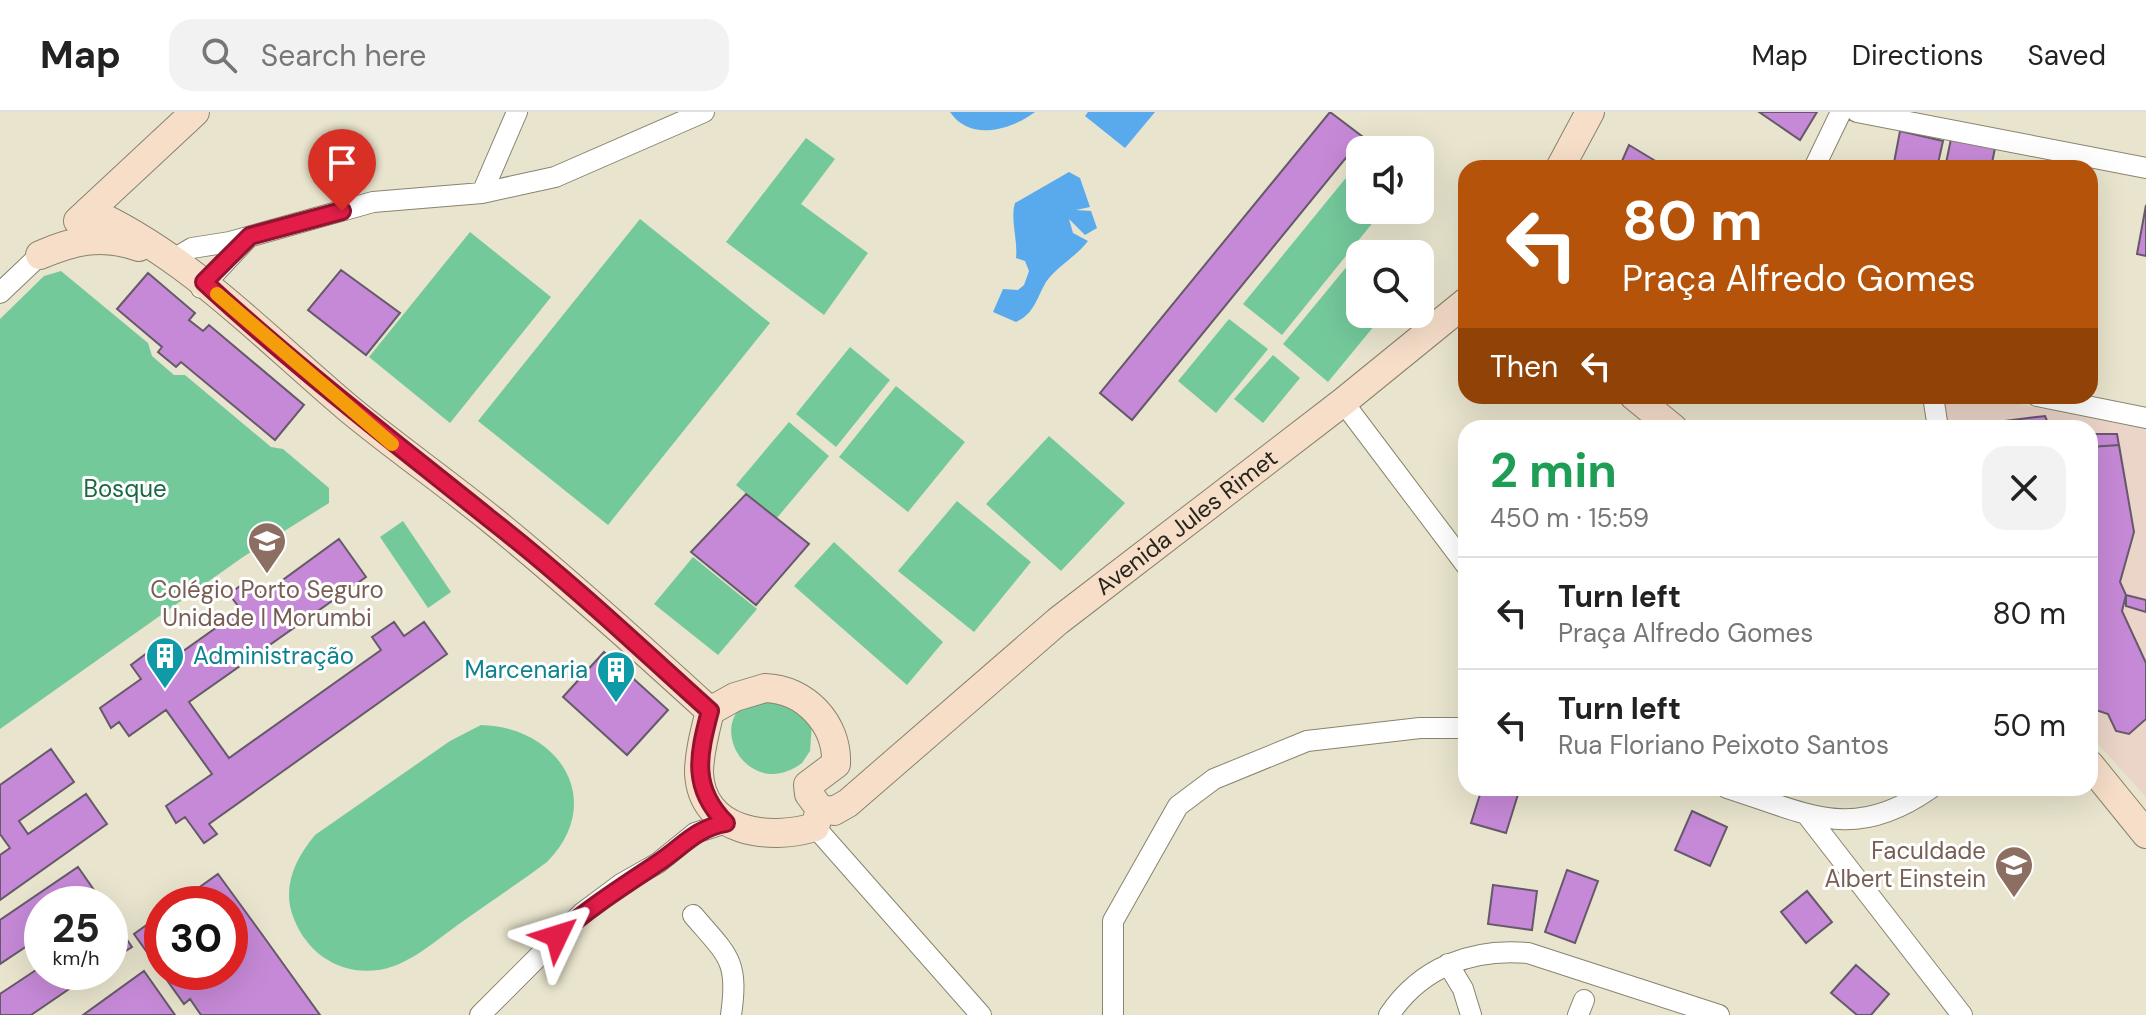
<!DOCTYPE html>
<html lang="en">
<head>
<meta charset="utf-8">
<style>
  :root { --surface:#fff; --page:#f2f2f2; --text:#222; --muted:#767676; --line:#e0e0e0 }
  body { margin:0; font-family:"DM Sans",sans-serif; background:var(--page); color:var(--text); height:100vh; display:flex; flex-direction:column; font-size:30px; white-space:nowrap }
  * { box-sizing:border-box; margin:0 }
  p { font-size:26px; color:var(--muted) }
  .icon { flex:none; width:44px; height:44px; fill:none; stroke:currentColor; stroke-width:2; stroke-linecap:round; stroke-linejoin:round }
  .map { position:relative; flex:1; overflow:hidden }
  .sheet { position:absolute; left:1458px; top:308px; width:640px; height:376px; display:flex; flex-direction:column; background:var(--surface); border-radius:24px; box-shadow:0 8px 32px #0002 }
  .sheet>* { flex:none }
  .guide { position:absolute; left:1458px; top:48px; width:640px; height:244px; border-radius:24px; box-shadow:0 8px 32px #0002; background:#b45309; color:#fff; overflow:hidden }
  .tools { position:absolute; left:1346px; top:24px; display:grid; gap:16px }
  .tools a { display:grid; place-items:center; width:88px; height:88px; border-radius:16px; background:var(--surface); box-shadow:0 8px 32px #0002; font-size:40px }
  .speed { position:absolute; left:24px; top:774px; display:flex; gap:16px; font-size:40px; font-weight:700; text-align:center }
  .speed>* { display:grid; place-content:center; width:104px; height:104px; border-radius:50%; background:var(--surface); box-shadow:0 8px 32px #0002; line-height:1 }
  .speed small { font-size:20px; font-weight:400 }
  .speed .limit { border:12px solid #d22; background:#fff; color:#111 }
  .pin { position:absolute; display:grid; place-items:center; width:68px; height:68px; color:#fff; margin:-82px -34px; border-radius:50% 50% 50% 0; rotate:-45deg; box-shadow:0 0 8px #0007 }
  .pin .icon { rotate:45deg }
  .me { position:absolute; width:88px; margin:-44px; rotate:49deg; stroke-linejoin:round; filter:drop-shadow(0 0 6px #0008) }
  .turn { display:flex; align-items:center; gap:28px; height:168px; padding:0 32px; font-size:36px }
  .turn .icon { width:104px; height:104px; stroke-width:2.5 }
  .turn b { display:block; font-size:56px; line-height:68px }
  .then { display:flex; align-items:center; height:76px; padding:0 32px; background:#0003; gap:16px; font-size:30px }
  .round { display:grid; place-items:center; flex:none; width:84px; height:84px; border-radius:24px; background:var(--page) }
  .headline { display:flex; align-items:center; justify-content:space-between; height:136px; padding:0 32px }
  h1 { font-size:48px; font-weight:700; line-height:60px; color:#1e9e55 }
  ul { padding:0; list-style:none }
  li { display:flex; align-items:center; gap:24px; height:112px; padding:0 32px; border-top:2px solid var(--line) }
  li div { flex:1 }
  li b { display:block; font-size:30px }
  li em { font-style:normal }
  header { display:flex; align-items:center; gap:48px; box-sizing:border-box; height:112px; padding:0 40px; background:var(--surface); border-bottom:2px solid var(--line) }
  header strong { font-size:38px }
  nav { display:flex; gap:44px; margin-inline-start:auto; font-size:28px }
  .search { width:560px; height:72px; background:var(--page); display:flex; align-items:center; gap:20px; box-sizing:border-box; padding:0 28px; border-radius:24px; color:var(--muted); font-size:30px }
  .map>svg:first-child { display:block }
</style>
</head>
<body>
<header>
<strong>Map</strong>
<div class="search"><svg class="icon" aria-label="search" viewBox="0 0 24 24"><circle cx="10" cy="10" r="6"/><path d="M15 15l6 6"/></svg>Search here</div>
<nav><a>Map</a><a>Directions</a><a>Saved</a></nav>
</header>
<div class="map">
<svg width="2146" height="903" viewBox="0 0 2146 903">
  <rect width="100%" height="100%" fill="#e8e4cd"/>
  <path fill="#ebd4c8" d="M 1937,284 L 1976,284 L 2146,317 L 2146,685 L 2090,623 L 2090,316 L 1942,316 Z"/>
  <path fill="#74c99b" d="M 806,26 L 835,47 L 801,92 L 868,141 L 824,203 L 726,130 Z
    M 1354,56 L 1360,60 L 1360,98 L 1383,98 L 1282,223 L 1243,192 Z
    M 640,107 L 770,211 L 608,413 L 478,309 Z
    M 470,120 L 551,185 L 450,311 L 369,245 Z
    M 1358,141 L 1360,202 L 1384,202 L 1328,270 L 1283,232 Z
    M 61,159 L 148,231 L 152,244 L 174,263 L 185,263 L 271,335 L 283,337 L 329,376 L 329,391 L 243,445 L 0,617 L 0,207 L 44,164 Z
    M 1229,207 L 1268,237 L 1216,301 L 1178,269 Z
    M 850,235 L 890,268 L 836,335 L 796,302 Z
    M 1273,243 L 1300,266 L 1263,311 L 1234,287 Z
    M 896,274 L 965,330 L 908,400 L 839,345 Z
    M 789,310 L 829,344 L 776,407 L 736,373 Z
    M 1049,324 L 1125,391 L 1061,459 L 986,392 Z
    M 957,389 L 1031,450 L 974,520 L 898,459 Z
    M 403,409 L 451,480 L 428,496 L 380,425 Z
    M 834,430 L 943,530 L 907,573 L 794,474 Z
    M 693,445 L 757,497 L 718,543 L 654,492 Z
    M 771,582 L 812,611 L 810,639 L 802,651 C 752,689 706,618 747,590 C 754,586 764,584 771,582 Z
    M 481,613 C 559,615 607,689 547,750 C 520,770 493,788 466,807 C 444,822 419,845 394,854 C 352,869 310,848 294,807 C 281,776 295,747 315,723 L 450,629 Z"/>
  <path fill="#58aaed" d="M 950,0 L 1035,0 C 1011,18 970,30 950,0 Z
    M 1088,0 L 1155,0 L 1125,36 L 1085,4 Z
    M 1069,60 L 1080,66 L 1090,95 L 1076,98 L 1091,99 L 1097,116 L 1085,123 L 1069,107 L 1073,121 L 1088,129 C 1076,145 1057,154 1046,170 C 1036,187 1035,201 1016,210 L 993,200 L 1003,177 L 1018,178 L 1024,173 L 1029,159 L 1025,149 L 1016,146 C 1018,128 1010,107 1015,91 Z"/>
  <path fill="#c689d7" stroke="#66596a" stroke-width="2" d="M 1330,0 L 1363,25 L 1132,308 L 1100,281 Z
    M 1759,0 L 1817,0 L 1800,28 Z
    M 1900,19 L 1943,29 L 1937,56 L 1893,56 Z
    M 1951,27 L 1995,36 L 1991,56 L 1945,56 Z
    M 1629,33 L 1667,56 L 1619,56 Z
    M 2146,93 L 2146,144 L 2137,142 Z
    M 341,158 L 400,201 L 366,243 L 308,198 Z
    M 148,161 L 195,201 L 189,208 L 203,219 L 209,213 L 304,293 L 275,328 L 181,250 L 176,255 L 158,240 L 162,235 L 117,197 Z
    M 2045,304 L 2050,316 L 1989,316 L 1988,311 Z
    M 2090,322 L 2117,322 L 2134,420 L 2120,470 L 2126,483 L 2122,499 L 2146,551 L 2146,607 L 2129,622 L 2116,619 L 2108,602 L 2090,596 Z
    M 2119,333 L 2134,420 L 2120,470 L 2126,483 L 2122,499 L 2146,551 L 2146,607 L 2129,622 L 2116,619 L 2108,602 L 2090,596 L 2090,335 Z
    M 746,382 L 809,432 L 756,493 L 691,440 Z
    M 339,427 L 366,465 L 189,590 L 229,646 L 381,538 L 372,525 L 394,510 L 404,524 L 424,510 L 447,542 L 209,712 L 217,722 L 204,731 L 185,705 L 176,711 L 166,694 L 212,662 L 166,598 L 129,624 L 119,610 L 111,616 L 100,596 L 141,567 L 131,553 L 151,538 L 162,554 L 241,498 L 229,482 L 250,467 L 262,483 Z
    M 2126,483 L 2146,488 L 2146,500 L 2126,494 Z
    M 604,540 L 668,598 L 627,643 L 563,585 Z
    M 51,637 L 74,670 L 19,709 L 28,722 L 86,682 L 107,712 L 0,788 L 0,743 L 10,736 L 0,722 L 0,673 Z
    M 1482,676 L 1520,676 L 1506,721 L 1471,711 Z
    M 1692,699 L 1727,715 L 1710,754 L 1675,738 Z
    M 78,755 L 101,788 L 95,792 L 42,792 L 42,824 L 0,852 L 0,808 Z
    M 1567,758 L 1598,769 L 1575,831 L 1545,820 Z
    M 218,762 L 261,821 L 320,903 L 201,903 L 190,887 L 184,892 L 134,822 L 162,802 L 162,860 L 230,860 L 230,792 L 176,792 Z
    M 1493,773 L 1537,779 L 1532,818 L 1488,812 Z
    M 1807,779 L 1832,810 L 1806,831 L 1781,800 Z
    M 110,803 L 132,835 L 110,849 Z
    M 1856,853 L 1889,882 L 1871,903 L 1857,903 L 1831,881 Z
    M 42,854 L 42,860 L 94,860 L 31,903 L 0,903 L 0,882 Z
    M 144,859 L 175,903 L 83,903 Z"/>
  <g fill="none" stroke-linecap="round" stroke-linejoin="round">
    <g stroke="#88846f" stroke-width="22">
      <path id="street" d="M 1857,0 L 2146,56
        M 1814,56 L 1841,0
        M 482,81 L 517,0
        M 170,149 L 192,136 L 230,130 L 373,90 L 482,81 L 555,65 L 704,0
        M 201,176 L 247,127
        M 0,181 L 40,143
        M 1933,284 L 1938,316
        M 2037,284 L 2146,306
        M 1343,290 L 1466,453
        M 1727,676 C 1809,702 1853,731 1931,676
        M 1807,703 L 1962,903
        M 815,715 L 981,903
        M 693,803 C 728,844 739,848 731,903
        M 1448,852 L 1463,877 L 1471,903
        M 480,903 L 582,801 L 621,772 L 658,751 L 695,721 L 726,711
        M 1113,903 L 1113,809 L 1178,694 L 1214,667 L 1307,629 L 1420,616 L 1466,616
        M 1389,903 C 1421,855 1472,836 1528,841 L 1719,903
        M 1578,903 L 1584,888"/>
    </g>
    <g stroke="#88846f" stroke-width="30">
      <g id="secondary">
        <path d="M 1560,56 L 1590,0"/>
        <path d="M 89,99 C 189,144 265,226 348,296 C 395,335 444,369 492,408 C 567,469 639,534 710,599"/>
        <path d="M 78,109 L 195,0"/>
        <path d="M 40,143 C 75,128 102,122 139,135"/>
        <path d="M 1634,284 L 1673,316"/>
        <path d="M 765,576 C 805,577 838,612 836,652 L 808,673 L 809,682 L 820,697 L 815,715 C 769,729 702,721 699,661 C 699,641 705,619 710,599 L 735,585 Z"/>
        <path d="M 2090,653 L 2146,722"/>
        <path id="s1" d="M 820,697 L 834,699 L 848,691 L 1058,509 L 1343,290 L 1466,190"/>
      </g>
    </g>
    <use href="#street" stroke="#fff" stroke-width="20"/>
    <use href="#secondary" stroke="#f6dec9" stroke-width="28"/>
  </g>
  <g fill="none" stroke-linecap="round" stroke-linejoin="round">
    <g stroke="#92132f" stroke-width="20">
      <path id="route" d="M 342,99 L 250,124 L 204,170 C 295,254 393,329 490,407 C 567,467 638,534 710,599 C 698,644 691,676 726,711 C 696,716 682,735 658,751 C 622,775 589,796 557,824"/>
    </g>
    <use href="#route" stroke="#e11d48" stroke-width="14"/>
    <path stroke="#f59e0b" stroke-width="14" d="M 217,182 L 392,332"/>
  </g>
  <defs>
    <g id="school-pin" transform="scale(2)"><path d="M0 17L-7.5 6A9.5 9.5 0 1 1 7.5 6Z" fill="#8d6e63" stroke="#fff"/><path d="M0-5L7-2L0 1L-7-2ZM-4 1L0 2.5L4 1V4Q0 6-4 4Z" fill="#fff"/></g>
    <g id="building-pin" transform="scale(2)"><path d="M0 17L-7.5 6A9.5 9.5 0 1 1 7.5 6Z" fill="#0f9aa8" stroke="#fff"/><path d="M-4-6H4V6H1V3H-1V6H-4ZM-2.5-4.3h1.7v1.8h-1.7ZM.8-4.3h1.7v1.8H.8ZM-2.5-1h1.7V.8h-1.7ZM.8-1h1.7V.8H.8Z" fill="#fff"/></g>
    <g id="university-pin" transform="scale(2)"><path d="M0 17L-7.5 6A9.5 9.5 0 1 1 7.5 6Z" fill="#8d6e63" stroke="#fff"/><path d="M0-5L7-2L0 1L-7-2ZM-4 1L0 2.5L4 1V4Q0 6-4 4Z" fill="#fff"/></g>
  </defs>
  <g fill-rule="evenodd">
    <use href="#school-pin" x="267" y="429"/>
    <use href="#building-pin" x="165" y="544"/>
    <use href="#building-pin" x="616" y="558"/>
    <use href="#university-pin" x="2014" y="753"/>
  </g>
  <g text-anchor="middle" stroke-width="6" stroke-linejoin="round" paint-order="stroke">
    <g font-size="24" fill="#1a6744" stroke="#fff">
      <text x="125" y="385">Bosque</text>
    </g>
    <g font-size="24" fill="#28261e" stroke="#fff">
      <text dy="8" stroke="none"><textPath href="#s1" startOffset="470">Avenida Jules Rimet</textPath></text>
    </g>
    <g font-size="24" fill="#785e54" stroke="#fff">
      <text x="267" y="486">Colégio Porto Seguro<tspan x="267" dy="28">Unidade I Morumbi</tspan></text>
      <text x="1986" y="747" text-anchor="end">Faculdade<tspan x="1986" dy="28">Albert Einstein</tspan></text>
    </g>
    <g font-size="24" fill="#0d838f" stroke="#fff" text-anchor="start">
      <text x="193" y="552">Administração</text>
      <text x="588" y="566" text-anchor="end">Marcenaria</text>
    </g>
  </g>
</svg>
<div class="tools">
<a><svg class="icon" aria-label="sound" viewBox="0 0 24 24"><path d="M4 9h4l5-4v14l-5-4H4zM17 9q2 3 0 6"/></svg></a>
<a><svg class="icon" aria-label="search" viewBox="0 0 24 24"><circle cx="10" cy="10" r="6"/><path d="M15 15l6 6"/></svg></a>
</div>
<div class="speed"><div>25<small>km/h</small></div><div class="limit">30</div></div>
<div class="pin" style="left:342px;top:99px;background:#d93025"><svg class="icon" aria-label="arrive" viewBox="0 0 24 24"><path d="M6 21V4h12l-3 4 3 4H6"/></svg></div>
<svg class="me" style="left:557px;top:824px" viewBox="-20 -20 40 40"><path d="M0-17L14 15 0 8-14 15z" fill="#e11d48" stroke="#fff" stroke-width="4"/></svg>
<div class="guide">
<div class="turn"><svg class="icon" aria-label="left" viewBox="0 0 24 24"><path d="M17 20v-9H6M10 6l-5 5 5 5"/></svg><div><b>80 m</b>Praça Alfredo Gomes</div></div>
<div class="then">Then<svg class="icon" aria-label="left" viewBox="0 0 24 24"><path d="M17 20v-9H6M10 6l-5 5 5 5"/></svg></div>
</div>
<section class="sheet">
<div class="headline"><div><h1>2 min</h1><p>450 m · 15:59</p></div><a class="round"><svg class="icon" aria-label="close" viewBox="0 0 24 24"><path d="M6 6l12 12M18 6L6 18"/></svg></a></div>
<ul>
<li><svg class="icon" aria-label="left" viewBox="0 0 24 24"><path d="M17 20v-9H6M10 6l-5 5 5 5"/></svg><div><b>Turn left</b><p>Praça Alfredo Gomes</p></div><em>80 m</em></li>
<li><svg class="icon" aria-label="left" viewBox="0 0 24 24"><path d="M17 20v-9H6M10 6l-5 5 5 5"/></svg><div><b>Turn left</b><p>Rua Floriano Peixoto Santos</p></div><em>50 m</em></li>
</ul>
</section>
</div>
</body>
</html>
